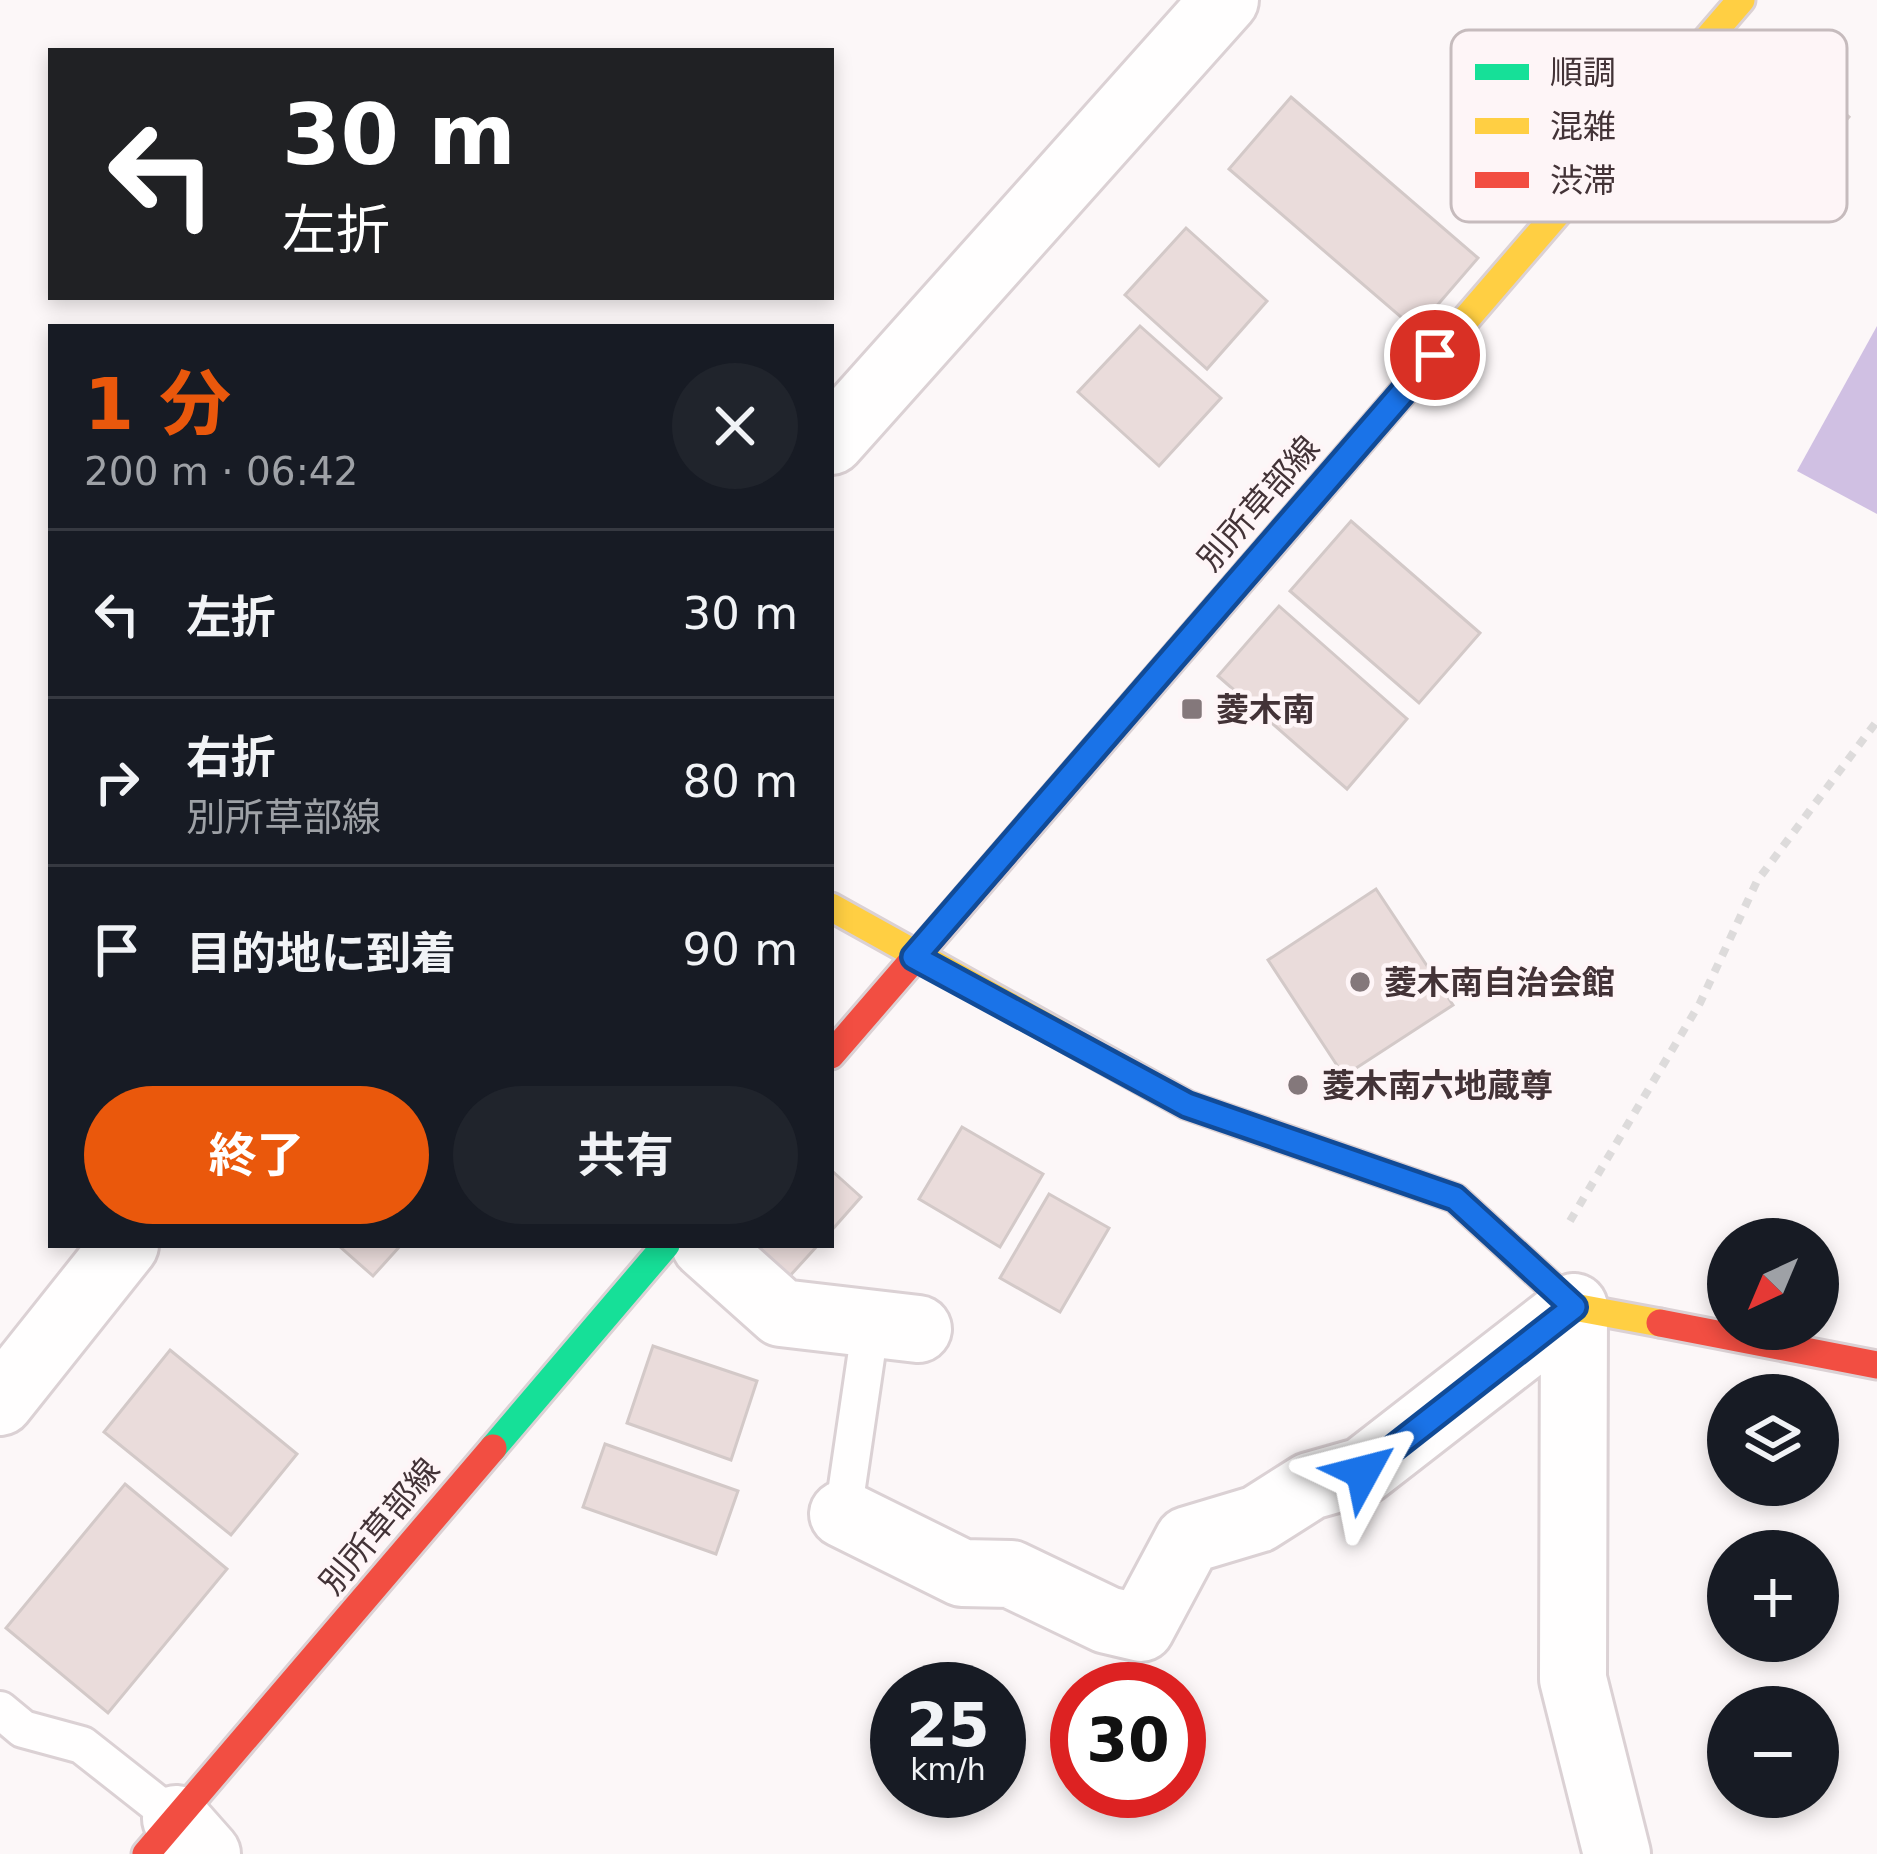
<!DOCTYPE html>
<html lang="ja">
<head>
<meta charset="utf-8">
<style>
  :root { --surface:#171b24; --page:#20242c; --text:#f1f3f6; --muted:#9ea1a6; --line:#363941; --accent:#ea580c }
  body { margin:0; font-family:"DejaVu Sans","Noto Sans JP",sans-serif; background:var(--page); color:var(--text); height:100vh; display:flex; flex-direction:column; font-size:45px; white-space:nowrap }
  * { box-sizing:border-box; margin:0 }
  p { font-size:39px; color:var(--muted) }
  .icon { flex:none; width:66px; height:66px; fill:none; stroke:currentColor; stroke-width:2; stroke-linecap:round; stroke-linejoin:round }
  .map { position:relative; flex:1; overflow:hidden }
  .panel { position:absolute; left:48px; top:324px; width:786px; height:924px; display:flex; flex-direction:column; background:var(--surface); border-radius:0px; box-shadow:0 6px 18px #0003 }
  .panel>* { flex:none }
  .top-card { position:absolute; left:48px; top:48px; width:786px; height:252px; border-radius:0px; box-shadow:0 6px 18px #0003; background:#202124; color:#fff; overflow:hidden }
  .needle { width:78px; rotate:224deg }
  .tools { position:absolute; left:1707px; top:1218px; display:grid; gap:24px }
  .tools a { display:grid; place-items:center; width:132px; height:132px; border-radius:50%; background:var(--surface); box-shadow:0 6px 18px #0003; font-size:60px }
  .speed { position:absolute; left:870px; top:1662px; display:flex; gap:24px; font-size:60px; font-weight:700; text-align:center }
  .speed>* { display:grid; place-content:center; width:156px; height:156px; border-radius:50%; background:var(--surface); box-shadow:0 6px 18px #0003; line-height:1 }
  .speed small { font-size:30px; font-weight:400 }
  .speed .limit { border:18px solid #d22; background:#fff; color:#111 }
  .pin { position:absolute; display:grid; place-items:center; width:102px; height:102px; color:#fff; margin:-51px; border:6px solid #fff; border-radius:50%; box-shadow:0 3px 12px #0007 }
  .me { position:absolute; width:132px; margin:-66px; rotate:52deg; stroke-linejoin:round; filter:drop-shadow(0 0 9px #0008) }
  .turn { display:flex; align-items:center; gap:42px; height:252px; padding:0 36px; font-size:54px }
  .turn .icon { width:156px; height:156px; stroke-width:2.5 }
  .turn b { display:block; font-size:84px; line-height:102px }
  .round { display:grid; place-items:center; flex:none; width:126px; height:126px; border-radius:63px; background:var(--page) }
  .overview { display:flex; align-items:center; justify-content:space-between; height:204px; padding:0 36px }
  h1 { font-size:72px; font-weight:700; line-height:90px; color:var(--accent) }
  .button { display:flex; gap:24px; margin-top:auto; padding:24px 36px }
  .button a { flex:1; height:138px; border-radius:72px; background:var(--accent); color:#fff; font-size:48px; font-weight:700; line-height:138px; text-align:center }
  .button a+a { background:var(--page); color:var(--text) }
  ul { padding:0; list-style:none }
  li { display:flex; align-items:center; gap:36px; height:168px; padding:0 36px; border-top:3px solid var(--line) }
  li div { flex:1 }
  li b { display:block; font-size:45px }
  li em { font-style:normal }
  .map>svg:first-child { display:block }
</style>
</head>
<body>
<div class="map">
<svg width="1877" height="1854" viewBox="0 0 1877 1854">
  <rect width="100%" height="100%" fill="#fcf7f8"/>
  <path fill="#d0c0e3" d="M 1877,326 L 1877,514 L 1797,471 Z"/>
  <path fill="#eadcdb" stroke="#d3c9c8" stroke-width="3" d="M 1768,46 L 1849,117 L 1799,175 L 1717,103 Z
    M 1291,97 L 1478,258 L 1416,330 L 1229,169 Z
    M 1186,228 L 1267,301 L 1207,369 L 1125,295 Z
    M 1140,326 L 1221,398 L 1159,466 L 1078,392 Z
    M 1351,521 L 1480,633 L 1419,703 L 1290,591 Z
    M 1279,606 L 1407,719 L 1347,789 L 1218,676 Z
    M 1376,889 L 1453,1005 L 1344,1076 L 1268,960 Z
    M 962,1127 L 1043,1174 L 1000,1247 L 919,1199 Z
    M 831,1170 L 861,1197 L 831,1231 Z
    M 1049,1194 L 1109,1228 L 1060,1312 L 1000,1278 Z
    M 338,1245 L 401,1245 L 373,1276 Z
    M 751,1245 L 818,1245 L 788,1278 Z
    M 653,1346 L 757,1381 L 731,1460 L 627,1423 Z
    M 170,1350 L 297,1454 L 231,1535 L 104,1432 Z
    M 605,1444 L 738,1491 L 716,1554 L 583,1507 Z
    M 125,1484 L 227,1569 L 108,1713 L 6,1628 Z"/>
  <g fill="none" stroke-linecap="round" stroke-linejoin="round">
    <g stroke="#dbd1d4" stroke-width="42">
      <path id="lane" d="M 843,1514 L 871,1323
        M 0,1710 L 23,1729 L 82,1745 L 176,1819"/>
    </g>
    <g stroke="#dbd1d4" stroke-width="72">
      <path id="street" d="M 831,441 L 1225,0
        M 705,1245 L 781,1313 L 918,1329
        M 1574,1307 L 1573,1679 L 1617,1854
        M 0,1402 L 125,1245
        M 843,1514 L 962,1573 L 1011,1574 L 1107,1620 L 1141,1628 L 1188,1540 L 1258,1519 L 1310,1486 L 1363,1471 L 1574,1307
        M 176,1819 L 207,1854"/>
    </g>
    <g stroke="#dbd1d4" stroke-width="33">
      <path id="fast" d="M 493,1448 L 666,1245"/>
    </g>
    <g stroke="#dbd1d4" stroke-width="33">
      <path id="slow" d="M 1249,571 L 1741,0
        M 831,907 L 1187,1105 L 1455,1198 L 1574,1307 L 1660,1323"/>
    </g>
    <g stroke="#dbd1d4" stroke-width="33">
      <path id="jam" d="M 831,1055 L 1249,571
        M 1660,1323 L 1877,1365
        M 146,1854 L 493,1448"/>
    </g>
    <path stroke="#dddbdb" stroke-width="8" stroke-dasharray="9 9" stroke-linecap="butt" d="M 1570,1221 L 1700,1003 L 1757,881 L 1877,721"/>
    <use href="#lane" stroke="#fffefe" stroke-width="36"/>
    <use href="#street" stroke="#fffefe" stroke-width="66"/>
    <use href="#fast" stroke="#16e098" stroke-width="27"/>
    <use href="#slow" stroke="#ffcf43" stroke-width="27"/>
    <use href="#jam" stroke="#f24e42" stroke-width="27"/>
  </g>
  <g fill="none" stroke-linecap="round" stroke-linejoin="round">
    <g stroke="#114b97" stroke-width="30">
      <path id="route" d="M 1363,1472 L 1574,1307 L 1455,1198 L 1187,1105 L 914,957 L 1435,355"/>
    </g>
    <use href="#route" stroke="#1a73e8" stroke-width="21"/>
  </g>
  <g fill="#84787b" stroke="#fef5f7" stroke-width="4.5">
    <rect x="1180" y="697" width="24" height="24" rx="6"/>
    <circle cx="1360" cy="982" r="12"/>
    <circle cx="1298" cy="1085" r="12"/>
  </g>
  <g text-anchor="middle" stroke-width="9" stroke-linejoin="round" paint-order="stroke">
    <g font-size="33" fill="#433337" stroke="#fef5f7">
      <text transform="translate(1258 503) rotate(-49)" y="12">別所草部線</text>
      <text transform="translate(379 1526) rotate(-50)" y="12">別所草部線</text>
    </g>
    <g font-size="33" font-weight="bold" fill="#433337" stroke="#fef5f7" text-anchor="start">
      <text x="1216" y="721">菱木南</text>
      <text x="1384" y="994">菱木南自治会館</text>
      <text x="1322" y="1097">菱木南六地蔵尊</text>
    </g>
  </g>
  <rect x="1451" y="30" width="396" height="192" rx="18" fill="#fef5f7" stroke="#c6bbbd" stroke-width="3"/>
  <rect x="1475" y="64" width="54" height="16" fill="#16e098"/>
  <rect x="1475" y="118" width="54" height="16" fill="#ffcf43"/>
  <rect x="1475" y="172" width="54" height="16" fill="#f24e42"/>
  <g font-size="33" fill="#433337">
    <text x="1550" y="84">順調</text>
    <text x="1550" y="138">混雑</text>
    <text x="1550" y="192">渋滞</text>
  </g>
</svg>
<div class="tools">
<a><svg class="needle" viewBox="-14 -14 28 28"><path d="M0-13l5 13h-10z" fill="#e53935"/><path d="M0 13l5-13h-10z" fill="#9ea1a6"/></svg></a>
<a><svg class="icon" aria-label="layers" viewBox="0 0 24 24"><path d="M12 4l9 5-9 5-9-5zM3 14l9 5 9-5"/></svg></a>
<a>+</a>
<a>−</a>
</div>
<div class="speed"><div>25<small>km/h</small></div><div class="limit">30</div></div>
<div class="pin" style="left:1435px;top:355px;background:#d93025"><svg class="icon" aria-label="arrive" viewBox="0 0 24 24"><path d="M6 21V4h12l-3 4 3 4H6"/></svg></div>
<svg class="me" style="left:1363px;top:1472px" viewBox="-20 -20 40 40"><path d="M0-17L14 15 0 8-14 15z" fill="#1a73e8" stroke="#fff" stroke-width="4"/></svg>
<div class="top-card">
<div class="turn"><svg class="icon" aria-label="left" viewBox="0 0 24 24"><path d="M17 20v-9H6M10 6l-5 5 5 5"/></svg><div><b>30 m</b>左折</div></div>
</div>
<section class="panel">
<div class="overview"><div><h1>1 分</h1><p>200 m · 06:42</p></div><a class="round"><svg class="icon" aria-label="close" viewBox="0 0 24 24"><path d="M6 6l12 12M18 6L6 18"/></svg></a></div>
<ul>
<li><svg class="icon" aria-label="left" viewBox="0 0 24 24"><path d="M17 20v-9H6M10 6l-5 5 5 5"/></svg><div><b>左折</b></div><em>30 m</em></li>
<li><svg class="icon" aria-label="right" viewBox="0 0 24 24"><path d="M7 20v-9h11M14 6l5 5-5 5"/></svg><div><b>右折</b><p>別所草部線</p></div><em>80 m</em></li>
<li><svg class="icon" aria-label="arrive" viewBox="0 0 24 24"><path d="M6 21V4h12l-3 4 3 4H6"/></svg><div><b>目的地に到着</b></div><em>90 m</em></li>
</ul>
<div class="button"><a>終了</a><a>共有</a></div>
</section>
</div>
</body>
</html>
